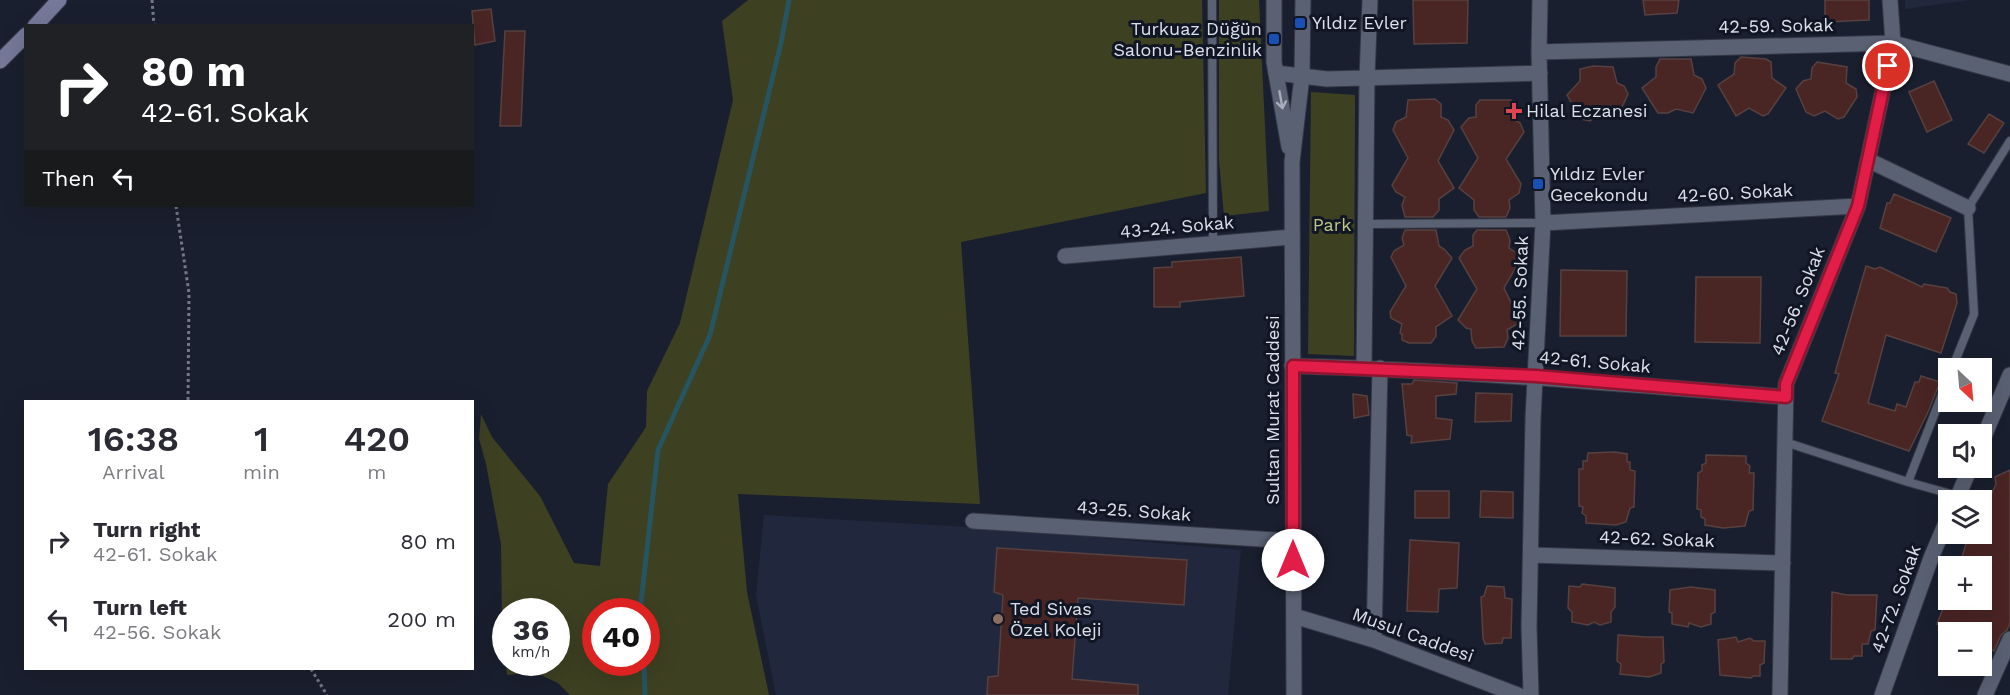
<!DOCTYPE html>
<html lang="en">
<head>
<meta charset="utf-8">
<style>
  :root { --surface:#fff; --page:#f7f7f7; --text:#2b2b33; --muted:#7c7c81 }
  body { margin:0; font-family:"Work Sans",sans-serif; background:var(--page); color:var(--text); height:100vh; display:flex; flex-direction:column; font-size:22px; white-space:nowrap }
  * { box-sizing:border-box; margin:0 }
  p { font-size:20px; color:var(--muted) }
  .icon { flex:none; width:33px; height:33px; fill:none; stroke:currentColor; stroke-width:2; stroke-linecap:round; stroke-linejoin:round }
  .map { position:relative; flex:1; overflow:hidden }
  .details { position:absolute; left:24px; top:400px; width:450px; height:270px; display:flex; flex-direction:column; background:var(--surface); border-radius:0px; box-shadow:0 6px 24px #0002 }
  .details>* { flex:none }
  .banner { position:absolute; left:24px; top:24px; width:450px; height:183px; border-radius:0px; box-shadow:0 6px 24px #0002; background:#202124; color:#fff; overflow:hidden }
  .needle { width:39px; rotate:154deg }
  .buttons { position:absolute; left:1938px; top:358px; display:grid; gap:12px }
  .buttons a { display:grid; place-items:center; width:54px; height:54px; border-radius:0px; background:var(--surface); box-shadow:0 6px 24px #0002; font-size:30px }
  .speed { position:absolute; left:492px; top:598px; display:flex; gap:12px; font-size:30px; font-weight:700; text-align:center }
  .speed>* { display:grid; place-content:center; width:78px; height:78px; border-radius:50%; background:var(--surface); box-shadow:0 6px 24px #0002; line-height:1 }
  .speed small { font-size:15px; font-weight:400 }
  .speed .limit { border:9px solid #d22; background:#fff; color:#111 }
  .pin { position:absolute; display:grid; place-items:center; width:51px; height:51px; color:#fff; margin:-26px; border:3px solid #fff; border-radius:50%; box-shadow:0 2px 6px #0007 }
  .me { position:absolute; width:66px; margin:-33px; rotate:0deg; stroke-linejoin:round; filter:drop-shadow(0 0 4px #0008) }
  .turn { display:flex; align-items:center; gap:21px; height:126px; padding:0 18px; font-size:27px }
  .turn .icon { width:78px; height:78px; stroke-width:2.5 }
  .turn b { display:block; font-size:42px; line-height:51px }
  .then { display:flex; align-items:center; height:57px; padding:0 18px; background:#0003; gap:12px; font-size:22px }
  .eta { display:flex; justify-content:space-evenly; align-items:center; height:102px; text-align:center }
  .eta b { font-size:36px; font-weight:600; line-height:42px }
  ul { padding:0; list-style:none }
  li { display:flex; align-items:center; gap:18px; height:78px; padding:0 18px }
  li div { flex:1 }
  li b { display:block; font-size:22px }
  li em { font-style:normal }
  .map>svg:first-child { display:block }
</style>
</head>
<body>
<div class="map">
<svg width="2010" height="695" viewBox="0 0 2010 695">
  <rect width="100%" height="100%" fill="#1a1f2f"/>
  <path fill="#21283d" d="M 1905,0 L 1969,0 L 1905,9 Z
    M 764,515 L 999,529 L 1241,550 L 1228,695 L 776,695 L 756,595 Z"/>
  <path fill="#3d4021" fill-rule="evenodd" d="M 748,0 L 1202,0 L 1206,193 L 961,242 L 980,504 L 738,494 L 747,592 L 769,695 L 570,695 L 558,683 L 534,672 L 507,675 L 506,663 L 556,663 L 556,612 L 506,612 L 506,663 L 502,622 L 501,544 L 486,464 L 479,439 L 481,414 L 492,437 L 540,496 L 574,563 L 600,566 L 608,484 L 646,427 L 647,391 L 680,323 L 733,100 L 722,21 ZM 596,612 L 646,612 L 646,663 L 596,663 Z
    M 1219,0 L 1259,0 L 1269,211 L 1224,216 L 1219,160 Z
    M 1311,92 L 1355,95 L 1354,356 L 1308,354 Z"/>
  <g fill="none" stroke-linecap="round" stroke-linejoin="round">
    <path stroke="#265460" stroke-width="5" d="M 641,612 L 641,603 L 658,450 L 710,335 L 781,43 L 789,0
      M 644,663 L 645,695"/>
  </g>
  <path fill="#492524" stroke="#574140" stroke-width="1.5" d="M 1413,0 L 1468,0 L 1467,43 L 1414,44 Z
    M 1643,0 L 1679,0 L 1677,13 L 1645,15 Z
    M 1825,0 L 1869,0 L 1869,20 L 1825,22 Z
    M 491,9 L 495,41 L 475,45 L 472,11 Z
    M 505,31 L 525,31 L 521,126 L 500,126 Z
    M 1741,57 L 1766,59 L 1771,62 L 1772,78 L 1786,88 L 1768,114 L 1763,116 L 1749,108 L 1736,116 L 1718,85 L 1734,74 L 1735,63 Z
    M 1660,59 L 1691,59 L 1694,75 L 1702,79 L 1706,88 L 1693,113 L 1676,109 L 1668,113 L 1658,113 L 1642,88 L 1656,77 L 1656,67 Z
    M 1817,62 L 1847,67 L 1846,83 L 1856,89 L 1857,97 L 1844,117 L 1838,119 L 1825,111 L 1814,116 L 1806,112 L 1796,89 L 1803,81 L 1811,79 L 1812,68 Z
    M 1593,66 L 1613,67 L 1617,83 L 1624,86 L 1628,94 L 1617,118 L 1604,118 L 1599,114 L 1590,121 L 1581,119 L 1567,95 L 1580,81 L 1580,69 Z
    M 1934,81 L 1952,120 L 1927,132 L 1909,92 Z
    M 1435,99 L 1441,104 L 1441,117 L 1448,120 L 1454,130 L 1438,161 L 1454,188 L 1439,199 L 1439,210 L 1433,217 L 1405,217 L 1402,205 L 1405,197 L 1396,192 L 1392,185 L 1408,158 L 1393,130 L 1396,122 L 1406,117 L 1408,100 Z
    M 1480,100 L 1511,100 L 1512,118 L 1520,123 L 1524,132 L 1506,159 L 1521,184 L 1519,193 L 1509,200 L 1510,208 L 1506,217 L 1479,217 L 1474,210 L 1474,200 L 1459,188 L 1478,158 L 1461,127 L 1469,118 L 1476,117 L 1476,105 Z
    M 1989,114 L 2004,123 L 1984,153 L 1968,144 Z
    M 1894,194 L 1951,218 L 1936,252 L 1880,228 L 1887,203 L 1890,203 Z
    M 1405,230 L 1436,230 L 1439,246 L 1444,249 L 1452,258 L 1435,286 L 1452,316 L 1436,327 L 1436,336 L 1431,343 L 1409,343 L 1402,340 L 1402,334 L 1400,333 L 1402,324 L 1391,318 L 1390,312 L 1406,286 L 1391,257 L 1394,251 L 1404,245 L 1402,238 Z
    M 1477,230 L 1506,230 L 1510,240 L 1509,248 L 1518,254 L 1520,260 L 1504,288 L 1519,319 L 1517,324 L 1507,330 L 1508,338 L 1504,347 L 1476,348 L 1472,341 L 1471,329 L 1466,328 L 1458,320 L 1477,289 L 1459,258 L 1465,250 L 1473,246 L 1473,235 Z
    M 1241,257 L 1244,296 L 1180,302 L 1180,307 L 1154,307 L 1154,268 L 1172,267 L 1172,262 Z
    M 1866,266 L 1875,269 L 1880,267 L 1922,287 L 1924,284 L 1947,288 L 1950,292 L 1956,294 L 1957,303 L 1941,353 L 1886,335 L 1868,403 L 1895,411 L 1897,404 L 1906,407 L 1915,382 L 1919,382 L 1921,376 L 1940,382 L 1928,412 L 1909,451 L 1822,421 L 1839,374 L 1835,373 Z
    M 1561,270 L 1627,271 L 1626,336 L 1560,336 Z
    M 1696,277 L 1761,277 L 1760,343 L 1695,342 Z
    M 1414,380 L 1457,383 L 1456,394 L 1436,396 L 1436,418 L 1452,420 L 1450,439 L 1411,443 L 1412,436 L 1407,435 L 1402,384 L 1412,384 Z
    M 1476,393 L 1512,394 L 1511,421 L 1475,422 Z
    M 1353,394 L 1367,396 L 1369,415 L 1354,418 Z
    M 1615,452 L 1627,454 L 1627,462 L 1630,462 L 1630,470 L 1635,471 L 1634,507 L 1630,508 L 1626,522 L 1616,525 L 1586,523 L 1586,516 L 1582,513 L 1583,507 L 1579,506 L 1579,469 L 1583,469 L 1583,461 L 1587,461 L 1588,453 Z
    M 1706,455 L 1746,456 L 1746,463 L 1750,466 L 1749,473 L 1754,473 L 1753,510 L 1749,511 L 1745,526 L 1723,528 L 1705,525 L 1705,519 L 1701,517 L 1701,510 L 1697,509 L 1698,473 L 1702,471 L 1702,465 L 1706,463 Z
    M 2010,470 L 2010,623 L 2007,630 L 2001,635 L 1994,651 L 1982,646 L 1982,633 L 1960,633 L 1937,624 L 1946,600 L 1982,600 L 1982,567 L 1954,567 L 1962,557 L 1969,534 L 1982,534 L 1982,515 L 1996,484 L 1995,477 Z
    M 1415,491 L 1449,491 L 1449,518 L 1415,518 Z
    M 1481,491 L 1513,492 L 1513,518 L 1480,517 Z
    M 1410,540 L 1459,543 L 1457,588 L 1439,589 L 1438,612 L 1407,611 Z
    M 997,548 L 1187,560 L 1184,605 L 1078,598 L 1072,679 L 1138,685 L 1138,695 L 987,695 L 988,677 L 998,676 L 1003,595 L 994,592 Z
    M 1582,584 L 1615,588 L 1615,607 L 1611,612 L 1611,622 L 1600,625 L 1594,622 L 1588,625 L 1572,622 L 1572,612 L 1568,608 L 1569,586 L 1580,587 Z
    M 1487,586 L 1504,587 L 1505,598 L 1512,599 L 1511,638 L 1503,638 L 1502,643 L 1485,644 L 1483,638 L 1481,597 L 1484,596 Z
    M 1691,587 L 1715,590 L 1715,612 L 1711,614 L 1711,624 L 1701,627 L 1689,623 L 1688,627 L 1672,624 L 1672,613 L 1669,612 L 1670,590 Z
    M 1832,592 L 1847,595 L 1877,595 L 1875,630 L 1871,631 L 1868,644 L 1862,644 L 1862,656 L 1854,656 L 1852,659 L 1831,659 Z
    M 1618,635 L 1646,637 L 1663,637 L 1664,662 L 1661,664 L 1661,673 L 1649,677 L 1620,674 L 1621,664 L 1617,661 Z
    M 1736,637 L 1738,642 L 1750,638 L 1754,641 L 1765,641 L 1764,663 L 1760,665 L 1760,676 L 1753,676 L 1751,678 L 1720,675 L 1718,640 Z"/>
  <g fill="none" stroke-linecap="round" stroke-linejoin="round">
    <g stroke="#343845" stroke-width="10">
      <path id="service" d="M 1212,0 L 1213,244
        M 1365,224 L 1543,223
        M 1952,369 L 1974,314 L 1968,208 L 2010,141
        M 1785,442 L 1908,482 L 1958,496
        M 1908,482 L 1948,379"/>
    </g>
    <g stroke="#343845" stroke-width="17">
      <path id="minor" d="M 1539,52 L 1893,43 L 2010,74
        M 1276,73 L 1327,79 L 1540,73
        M 1868,160 L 1968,208
        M 1543,223 L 1858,206
        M 1065,256 L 1292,237
        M 1292,366 C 1457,370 1622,384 1786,397
        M 1364,367 L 1367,78 L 1370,0
        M 1982,441 L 2010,375
        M 1956,501 L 1970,468
        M 973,521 L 1293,541
        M 1531,555 L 1783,563
        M 1294,616 L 1374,640 L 1518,695
        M 1374,640 L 1380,368
        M 1531,695 L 1529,627 L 1533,418 L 1543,223 L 1539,52 L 1540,0
        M 1780,695 L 1786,384 L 1858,206 L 1893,43 L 1890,0
        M 1882,695 L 1931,558 L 1948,518
        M 1985,695 L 2010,639"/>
    </g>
    <g stroke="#343845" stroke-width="17">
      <path id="tertiary" d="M 1274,0 L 1274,62 L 1289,147
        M 1294,695 L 1292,162 L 1302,76 L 1303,0"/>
    </g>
    <g stroke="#343845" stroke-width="17">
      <path id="secondary" d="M 35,26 L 59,0
        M 0,61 L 26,35"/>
    </g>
    <path stroke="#747886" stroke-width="3" stroke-dasharray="3 3" stroke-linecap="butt" d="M 152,0 L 154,26
      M 176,206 L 189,293 L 188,402
      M 311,669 L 327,695"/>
    <use href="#service" stroke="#5a6173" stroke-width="8"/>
    <use href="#minor" stroke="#5a6173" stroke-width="15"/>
    <use href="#tertiary" stroke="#5a6173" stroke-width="15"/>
    <use href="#secondary" stroke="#767899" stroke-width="15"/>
  </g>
  <defs><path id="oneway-shaft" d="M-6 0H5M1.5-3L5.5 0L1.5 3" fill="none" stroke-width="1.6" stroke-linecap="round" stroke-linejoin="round" transform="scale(1.5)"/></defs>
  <use stroke="#a8adbb" href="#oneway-shaft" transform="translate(1281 100) rotate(80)"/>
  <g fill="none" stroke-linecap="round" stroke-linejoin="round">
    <g stroke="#92132f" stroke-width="15">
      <path id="route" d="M 1293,560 L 1293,366 L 1536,376 L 1786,397 L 1786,384 L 1858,206 L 1888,66"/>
    </g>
    <use href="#route" stroke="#e11d48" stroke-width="10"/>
  </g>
  <g fill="#1a4fb4" stroke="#111625" stroke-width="2">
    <rect x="1294" y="17" width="12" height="12" rx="3"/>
    <rect x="1268" y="33" width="12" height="12" rx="3"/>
    <rect x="1532" y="178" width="12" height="12" rx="3"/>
  </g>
  <path fill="#e0444e" stroke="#111625" stroke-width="2" d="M1511 102h6v6h6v6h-6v6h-6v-6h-6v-6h6z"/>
  <circle fill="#8d6e63" stroke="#111625" stroke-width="2" cx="998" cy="619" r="6"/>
  <g text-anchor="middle" stroke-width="6" stroke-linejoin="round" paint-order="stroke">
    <g font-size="18" fill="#dce0eb" stroke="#111625" text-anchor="start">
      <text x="1312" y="29">Yıldız Evler</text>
      <text x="1262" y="35" text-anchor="end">Turkuaz Düğün<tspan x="1262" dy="21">Salonu-Benzinlik</tspan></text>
      <text x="1526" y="117">Hilal Eczanesi</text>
      <text x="1550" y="180">Yıldız Evler<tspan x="1550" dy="21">Gecekondu</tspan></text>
      <text x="1010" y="615">Ted Sivas<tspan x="1010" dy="21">Özel Koleji</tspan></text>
    </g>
    <g font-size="18" fill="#dce0eb" stroke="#111625">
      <text transform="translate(1776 26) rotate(-1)" y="6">42-59. Sokak</text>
      <text transform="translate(1735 193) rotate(-3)" y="6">42-60. Sokak</text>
      <text transform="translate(1177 227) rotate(-5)" y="6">43-24. Sokak</text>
      <text transform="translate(1520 293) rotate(-88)" y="6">42-55. Sokak</text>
      <text transform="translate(1798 301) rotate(-68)" y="6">42-56. Sokak</text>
      <text transform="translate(1595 362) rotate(5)" y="6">42-61. Sokak</text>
      <text transform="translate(1273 410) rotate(-90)" y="6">Sultan Murat Caddesi</text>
      <text transform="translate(1134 511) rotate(4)" y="6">43-25. Sokak</text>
      <text transform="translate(1657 539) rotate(2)" y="6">42-62. Sokak</text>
      <text transform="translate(1896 599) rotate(-70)" y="6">42-72. Sokak</text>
      <text transform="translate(1413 635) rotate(20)" y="6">Musul Caddesi</text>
    </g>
    <g font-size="18" fill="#c0c686" stroke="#111625">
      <text x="1332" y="231">Park</text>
    </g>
  </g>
</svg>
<div class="buttons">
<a><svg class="needle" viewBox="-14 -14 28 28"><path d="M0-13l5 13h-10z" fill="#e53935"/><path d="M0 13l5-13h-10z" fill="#7c7c81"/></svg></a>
<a><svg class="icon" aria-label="sound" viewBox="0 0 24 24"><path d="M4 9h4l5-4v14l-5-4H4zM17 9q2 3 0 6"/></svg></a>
<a><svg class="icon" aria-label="layers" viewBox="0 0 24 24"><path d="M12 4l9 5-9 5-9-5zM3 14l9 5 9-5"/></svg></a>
<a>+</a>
<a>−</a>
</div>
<div class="speed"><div>36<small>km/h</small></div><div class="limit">40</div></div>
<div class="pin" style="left:1888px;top:66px;background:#d93025"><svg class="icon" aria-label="arrive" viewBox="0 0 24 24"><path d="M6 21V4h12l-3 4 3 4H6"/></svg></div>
<svg class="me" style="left:1293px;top:560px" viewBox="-20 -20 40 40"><circle r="19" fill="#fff"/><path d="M0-13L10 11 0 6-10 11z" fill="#e11d48"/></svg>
<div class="banner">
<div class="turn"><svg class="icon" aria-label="right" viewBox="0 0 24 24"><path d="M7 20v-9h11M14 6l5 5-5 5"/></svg><div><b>80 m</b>42-61. Sokak</div></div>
<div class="then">Then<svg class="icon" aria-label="left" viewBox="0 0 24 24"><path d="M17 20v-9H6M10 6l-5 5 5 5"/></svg></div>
</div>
<section class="details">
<div class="eta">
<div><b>16:38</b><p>Arrival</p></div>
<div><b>1</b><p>min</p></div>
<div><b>420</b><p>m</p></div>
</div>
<ul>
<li><svg class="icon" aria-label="right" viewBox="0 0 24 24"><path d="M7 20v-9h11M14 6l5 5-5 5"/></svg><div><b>Turn right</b><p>42-61. Sokak</p></div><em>80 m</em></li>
<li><svg class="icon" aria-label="left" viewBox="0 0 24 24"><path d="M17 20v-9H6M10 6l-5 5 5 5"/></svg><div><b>Turn left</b><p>42-56. Sokak</p></div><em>200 m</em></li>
</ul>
</section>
</div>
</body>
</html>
